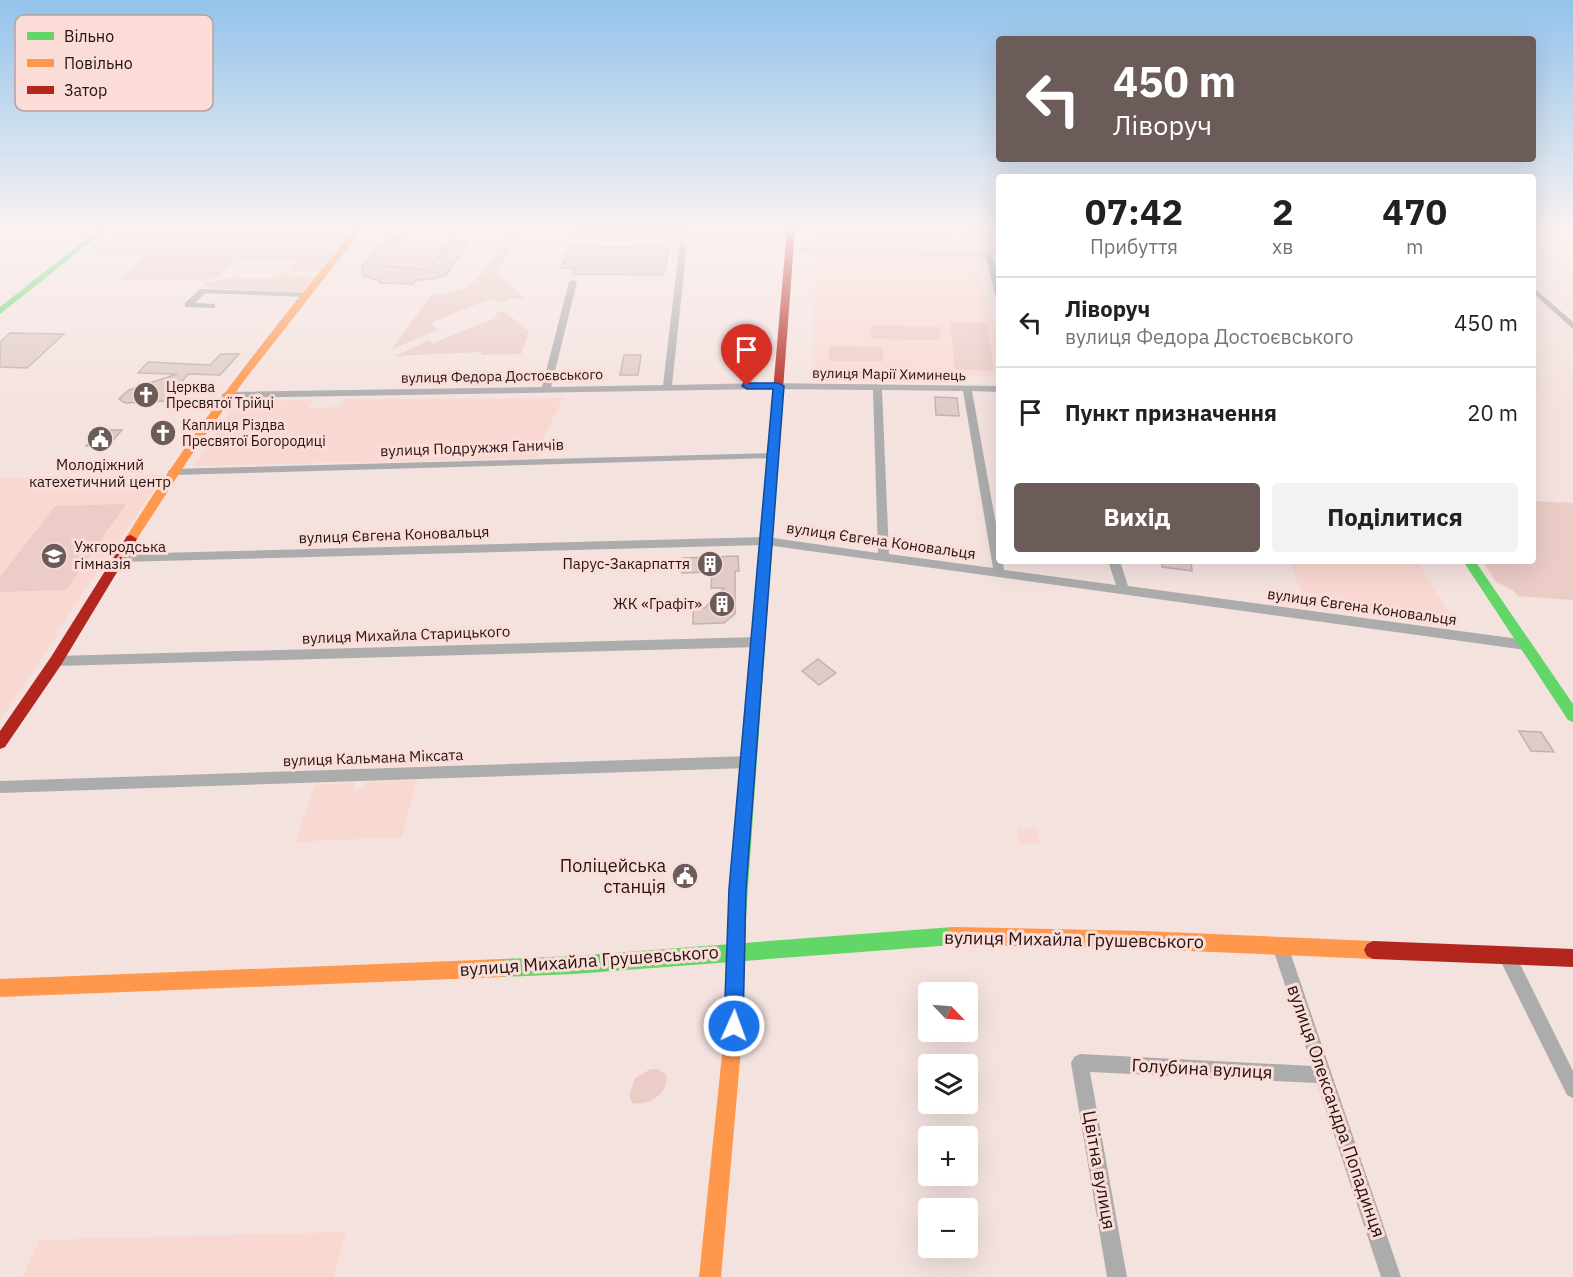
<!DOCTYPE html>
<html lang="uk">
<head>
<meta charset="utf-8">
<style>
  :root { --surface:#fff; --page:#f2f2f2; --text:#202124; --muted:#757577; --line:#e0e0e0; --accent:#6b5c5a }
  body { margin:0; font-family:"IBM Plex Sans",sans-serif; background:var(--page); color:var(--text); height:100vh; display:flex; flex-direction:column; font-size:22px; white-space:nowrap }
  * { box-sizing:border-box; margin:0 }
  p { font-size:20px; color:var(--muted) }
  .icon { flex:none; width:33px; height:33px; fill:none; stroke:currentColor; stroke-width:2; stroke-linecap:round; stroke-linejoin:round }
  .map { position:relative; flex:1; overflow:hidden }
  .panel { position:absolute; left:996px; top:174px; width:540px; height:390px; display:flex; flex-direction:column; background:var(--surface); border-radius:6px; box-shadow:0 6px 24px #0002 }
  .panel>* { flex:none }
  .top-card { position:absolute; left:996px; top:36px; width:540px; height:126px; border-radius:6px; box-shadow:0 6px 24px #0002; background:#6b5c5a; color:#fff; overflow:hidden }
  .needle { width:39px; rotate:115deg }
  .buttons { position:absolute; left:918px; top:982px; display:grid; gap:12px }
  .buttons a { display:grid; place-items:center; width:60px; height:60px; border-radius:6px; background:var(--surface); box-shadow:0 6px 24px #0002; font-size:30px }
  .pin { position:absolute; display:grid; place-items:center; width:51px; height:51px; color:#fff; margin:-62px -26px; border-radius:50% 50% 50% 0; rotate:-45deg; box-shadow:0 0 6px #0007 }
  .pin .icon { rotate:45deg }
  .me { position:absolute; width:66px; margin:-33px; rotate:2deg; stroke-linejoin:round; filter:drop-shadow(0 0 4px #0008) }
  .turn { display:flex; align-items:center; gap:21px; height:126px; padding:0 18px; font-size:27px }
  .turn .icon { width:78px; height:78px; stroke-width:2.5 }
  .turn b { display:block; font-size:42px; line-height:51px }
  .eta { display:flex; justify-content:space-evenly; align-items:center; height:102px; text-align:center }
  .eta b { font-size:36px; font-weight:700; line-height:42px }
  .button { display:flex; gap:12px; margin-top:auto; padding:12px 18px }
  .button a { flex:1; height:69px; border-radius:6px; background:var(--accent); color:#fff; font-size:24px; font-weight:700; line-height:69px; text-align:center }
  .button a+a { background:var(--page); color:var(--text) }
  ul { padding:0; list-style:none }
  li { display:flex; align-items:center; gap:18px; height:90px; padding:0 18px; border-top:2px solid var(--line) }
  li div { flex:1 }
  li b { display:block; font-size:22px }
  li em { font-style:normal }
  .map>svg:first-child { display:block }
</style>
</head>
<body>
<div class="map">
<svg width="1573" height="1277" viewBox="0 0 1573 1277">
  <rect width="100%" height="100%" fill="#f4e2df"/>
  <path fill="#fad8d2" d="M 819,229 L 947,229 L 950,247 L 818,245 Z
    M 814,252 L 976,256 L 986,309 L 991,313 L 999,348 L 999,376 L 813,372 Z
    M 563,398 L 544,437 L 538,458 L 194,466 L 237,401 L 313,400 L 309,408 L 340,407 L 345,399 Z
    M 164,475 L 55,634 L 58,634 L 0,720 L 0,478 Z
    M 1290,561 L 1417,561 L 1451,615 L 1304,601 Z
    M 417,780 L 402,837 L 295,842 L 315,785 L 355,783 L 354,790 L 362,789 L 366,782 Z
    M 1017,827 L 1038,829 L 1040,844 L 1019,843 Z
    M 346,1232 L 334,1277 L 23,1277 L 39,1240 Z"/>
  <path fill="#ebccc7" d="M 178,229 L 355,229 L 320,272 L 291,271 L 289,269 L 297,260 L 235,262 L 219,276 L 207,280 L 121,280 L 150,253 L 97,253 L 91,248 L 102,240 L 166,238 Z
    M 964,229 L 999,229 L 999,253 L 993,255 L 993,257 L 793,252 L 793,247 L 984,251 L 990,247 L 997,247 L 998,244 L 963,242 Z
    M 509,231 L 519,231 L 497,273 L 525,299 L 510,299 L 501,303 L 492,298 L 431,323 L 438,330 L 392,349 L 431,295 C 478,295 487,267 509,231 Z
    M 397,248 L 445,248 L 429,270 L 381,267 Z
    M 284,273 L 314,278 L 301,293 L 210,288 L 203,284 L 231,277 L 268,279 Z
    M 503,311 L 529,331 L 521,354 L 481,355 L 481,352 L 395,356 L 429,340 L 433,343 L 498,317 L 495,314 Z
    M 950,322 L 987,323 L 994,371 L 955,369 Z
    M 871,325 L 940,327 L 941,340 L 871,339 Z
    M 829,346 L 882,347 L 884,361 L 829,361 Z
    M 1533,501 L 1573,503 L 1573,600 L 1518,596 L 1514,591 L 1496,582 L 1482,561 L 1533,561 Z
    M 126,504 L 66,590 L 0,592 L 0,577 L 55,506 Z
    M 651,1069 L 657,1069 L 666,1074 C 670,1093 649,1106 632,1103 L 629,1096 L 635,1078 Z"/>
  <path fill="#e0cbc7" stroke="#c1b2af" stroke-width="1.5" d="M 405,237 L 382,266 L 429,270 L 451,240 L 460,241 L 466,246 L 446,275 L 433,279 L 416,280 L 413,284 L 379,283 L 380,281 L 362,275 L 362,267 L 378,247 L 387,241 Z
    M 571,246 L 654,248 L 670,248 L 663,275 L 572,274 L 574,268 L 561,268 Z
    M 10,333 L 64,334 L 27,368 L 0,367 L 0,342 Z
    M 221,354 L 239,354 L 220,375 L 188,374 L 167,401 L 125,403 L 119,399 L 129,390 L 177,374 L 138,373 L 148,362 L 210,365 Z
    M 624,355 L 641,355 L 638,375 L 620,375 Z
    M 935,397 L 957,398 L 959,416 L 936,415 Z
    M 101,430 L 122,430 L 108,446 L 86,446 Z
    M 738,556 L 739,571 L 735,571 L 735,614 L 724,623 L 693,624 L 693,608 L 705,608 L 724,588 L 711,588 L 712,572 L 682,573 L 683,558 Z
    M 1162,561 L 1191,561 L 1192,571 L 1162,567 Z
    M 818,659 L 836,673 L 819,685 L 802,671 Z
    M 1519,731 L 1541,732 L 1554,752 L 1531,751 Z"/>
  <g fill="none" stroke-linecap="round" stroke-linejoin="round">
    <path fill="#adacad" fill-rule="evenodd" d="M 573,230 L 790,232 L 794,234 L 790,236 L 576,234 L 572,232 Z
      M 680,241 L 687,243 L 672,385 L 767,383 L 999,386 L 999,392 L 972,391 L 999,541 L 999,561 L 1003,561 L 1004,570 L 1116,585 L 1108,561 L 1120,561 L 1128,586 L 1526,640 L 1530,642 L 1532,645 L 1530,648 L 1526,650 L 766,545 L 119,562 L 113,558 L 119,554 L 766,537 L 878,553 L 873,390 L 767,389 L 226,398 L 221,395 L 226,392 L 542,387 L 569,282 L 573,280 L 577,282 L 551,387 L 663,385 ZM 882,390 L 963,391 L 993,568 L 889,554 Z
      M 986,255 L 993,257 L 999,280 L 999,297 L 995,295 Z
      M 1533,287 L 1573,322 L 1573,329 L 1533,293 Z
      M 200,289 L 304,293 L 308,295 L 304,297 L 205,293 L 195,303 L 215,304 L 215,308 L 185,307 L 185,303 Z
      M 773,453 L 778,456 L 776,458 L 172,475 L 167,472 L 172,469 Z
      M 758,637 L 762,639 L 764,642 L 762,645 L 758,647 L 56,666 L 52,664 L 50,661 L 52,658 L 56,656 Z
      M 748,756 L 753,758 L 755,762 L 753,766 L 748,768 L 0,793 L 0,781 Z
      M 1280,938 L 1286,941 L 1288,946 L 1401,1277 L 1381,1277 L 1317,1083 L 1090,1072 L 1127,1277 L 1107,1277 L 1071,1063 L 1074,1057 L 1080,1054 L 1312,1066 L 1272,946 L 1274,941 Z
      M 1507,948 L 1513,950 L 1573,1071 L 1573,1098 L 1567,1095 L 1501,962 L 1499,956 L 1501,950 Z"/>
    <path fill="#63d668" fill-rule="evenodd" d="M 99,229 L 107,229 L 0,314 L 0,307 Z
      M 777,400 L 782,403 L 746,916 L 743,922 L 737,924 L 731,922 L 728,916 L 772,403 Z
      M 1463,561 L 1475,561 L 1573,704 L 1573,722 L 1568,720 Z
      M 953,927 L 959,930 L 962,936 L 959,942 L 953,945 L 574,974 L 502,977 L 496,974 L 493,968 L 496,962 L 502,959 L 574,956 Z"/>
    <path fill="#ff974d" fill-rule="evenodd" d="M 355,229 L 363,229 L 243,382 L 188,460 L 135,542 L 127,542 L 125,539 C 193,429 273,328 355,229 Z
      M 737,908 L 743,910 L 746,916 L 743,1026 L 721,1277 L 699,1277 L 725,1026 L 728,916 L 731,910 Z
      M 953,927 L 1143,931 L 1373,941 L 1379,944 L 1382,950 L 1379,956 L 1373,959 L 1143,949 L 953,945 L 947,942 L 944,936 L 947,930 Z
      M 502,959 L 508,962 L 511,968 L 508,974 L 502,977 L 0,997 L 0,979 Z"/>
    <path fill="#b3261e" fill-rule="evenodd" d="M 787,229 L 795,229 L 782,403 L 777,406 L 772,403 Z
      M 131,535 L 137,539 L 61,665 L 5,747 L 0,749 L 0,731 L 51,657 L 127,536 Z
      M 1373,941 L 1573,949 L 1573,967 L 1373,959 L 1367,956 L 1364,950 L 1367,944 Z"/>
  </g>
  <linearGradient id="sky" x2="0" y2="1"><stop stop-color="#92c3eb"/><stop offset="0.56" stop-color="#faf2f1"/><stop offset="1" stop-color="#faf2f1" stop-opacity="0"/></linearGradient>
  <rect width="1573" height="407" fill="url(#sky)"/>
  <path fill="#1a73e8" stroke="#114b97" stroke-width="1.5" d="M 744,383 L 778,383 L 784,386 L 746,889 L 743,1026 L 740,1033 L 734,1036 L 727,1033 L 724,1026 L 729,889 L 773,389 L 747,389 L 742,386 Z"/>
  <defs>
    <g id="church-disc" transform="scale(1.35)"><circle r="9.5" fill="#6b5c5a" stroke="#fcdcd7"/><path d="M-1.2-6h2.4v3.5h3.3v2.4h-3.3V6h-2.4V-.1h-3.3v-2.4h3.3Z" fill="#fff"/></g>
    <g id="civic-disc" transform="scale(1.35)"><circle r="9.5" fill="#6b5c5a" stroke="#fcdcd7"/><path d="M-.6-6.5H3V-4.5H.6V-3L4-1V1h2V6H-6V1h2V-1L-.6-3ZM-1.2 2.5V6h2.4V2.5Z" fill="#fff"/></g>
    <g id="school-disc" transform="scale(1.35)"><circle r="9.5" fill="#6b5c5a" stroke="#fcdcd7"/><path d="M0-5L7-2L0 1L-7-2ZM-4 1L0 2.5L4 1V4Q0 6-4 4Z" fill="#fff"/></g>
    <g id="building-disc" transform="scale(1.35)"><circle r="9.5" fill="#6b5c5a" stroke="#fcdcd7"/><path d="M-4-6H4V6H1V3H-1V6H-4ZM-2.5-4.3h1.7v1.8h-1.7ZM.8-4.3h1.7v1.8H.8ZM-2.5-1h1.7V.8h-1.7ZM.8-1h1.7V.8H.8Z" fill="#fff"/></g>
  </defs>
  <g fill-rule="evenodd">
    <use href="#church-disc" x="146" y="395"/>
    <use href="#church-disc" x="163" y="433"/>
    <use href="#civic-disc" x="100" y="439"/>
    <use href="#school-disc" x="54" y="556"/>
    <use href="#building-disc" x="710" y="564"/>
    <use href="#building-disc" x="722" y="604"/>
    <use href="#civic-disc" x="685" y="876"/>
  </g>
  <g text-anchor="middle" stroke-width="6" stroke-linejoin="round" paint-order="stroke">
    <g font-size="14" fill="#211412" stroke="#fcdcd7">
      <text transform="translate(889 374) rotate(1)" y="5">вулиця Марії Химинець</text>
      <text transform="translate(502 376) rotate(-1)" y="5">вулиця Федора Достоєвського</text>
    </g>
    <g font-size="14" fill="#211412" stroke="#fcdcd7" text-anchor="start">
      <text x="166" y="392">Церква<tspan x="166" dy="16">Пресвятої Трійці</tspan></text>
      <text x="182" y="430">Каплиця Різдва<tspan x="182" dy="16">Пресвятої Богородиці</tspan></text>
    </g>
    <g font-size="15" fill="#211412" stroke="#fcdcd7">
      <text transform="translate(472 448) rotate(-2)" y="5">вулиця Подружжя Ганичів</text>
      <text transform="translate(394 535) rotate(-2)" y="5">вулиця Євгена Коновальця</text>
      <text transform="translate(881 541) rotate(8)" y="5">вулиця Євгена Коновальця</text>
      <text transform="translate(1362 607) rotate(8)" y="5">вулиця Євгена Коновальця</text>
      <text transform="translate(406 635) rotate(-2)" y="5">вулиця Михайла Старицького</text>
      <text transform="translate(373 758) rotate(-2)" y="5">вулиця Кальмана Міксата</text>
    </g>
    <g font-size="15" fill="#211412" stroke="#fcdcd7" text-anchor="end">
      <text x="100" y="470" text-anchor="middle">Молодіжний<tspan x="100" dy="17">катехетичний центр</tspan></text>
      <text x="74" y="552" text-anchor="start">Ужгородська<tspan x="74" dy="17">гімназія</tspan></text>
      <text x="690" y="569">Парус-Закарпаття</text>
      <text x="702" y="609">ЖК «Графіт»</text>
    </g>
    <g font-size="18" fill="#211412" stroke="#fcdcd7" text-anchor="end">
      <text x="666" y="872">Поліцейська<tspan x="666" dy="21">станція</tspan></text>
    </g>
    <g font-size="18" fill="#211412" stroke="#fcdcd7">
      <text transform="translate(1074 940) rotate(1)" y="6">вулиця Михайла Грушевського</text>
      <text transform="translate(589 961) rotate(-4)" y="6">вулиця Михайла Грушевського</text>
      <text transform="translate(1202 1069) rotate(3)" y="6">Голубина вулиця</text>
      <text transform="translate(1336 1111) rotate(71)" y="6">вулиця Олександра Попадинця</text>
      <text transform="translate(1099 1170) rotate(80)" y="6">Цвітна вулиця</text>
    </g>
  </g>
  <rect x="15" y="15" width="198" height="96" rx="9" fill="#fcdcd7" stroke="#baa09c" stroke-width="1.5"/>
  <rect x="27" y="32" width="27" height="8" fill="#63d668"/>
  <rect x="27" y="59" width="27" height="8" fill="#ff974d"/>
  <rect x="27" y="86" width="27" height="8" fill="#b3261e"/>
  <g font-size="16" fill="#211412">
    <text x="64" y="42">Вільно</text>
    <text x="64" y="69">Повільно</text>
    <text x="64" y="96">Затор</text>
  </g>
</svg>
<div class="buttons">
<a><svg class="needle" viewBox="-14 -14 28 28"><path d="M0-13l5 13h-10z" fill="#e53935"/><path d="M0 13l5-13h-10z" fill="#757577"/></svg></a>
<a><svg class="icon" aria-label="layers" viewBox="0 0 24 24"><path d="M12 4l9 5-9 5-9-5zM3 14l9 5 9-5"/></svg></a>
<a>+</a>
<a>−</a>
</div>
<div class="pin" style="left:747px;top:386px;background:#d93025"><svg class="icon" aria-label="arrive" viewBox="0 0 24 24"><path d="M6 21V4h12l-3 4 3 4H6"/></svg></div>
<svg class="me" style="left:734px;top:1026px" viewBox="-20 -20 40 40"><circle r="17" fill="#1a73e8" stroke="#fff" stroke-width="3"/><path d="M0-11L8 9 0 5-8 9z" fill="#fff"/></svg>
<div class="top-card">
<div class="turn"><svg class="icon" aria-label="left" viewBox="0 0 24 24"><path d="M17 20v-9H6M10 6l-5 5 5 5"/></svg><div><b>450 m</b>Ліворуч</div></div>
</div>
<section class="panel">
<div class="eta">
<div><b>07:42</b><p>Прибуття</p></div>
<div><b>2</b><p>хв</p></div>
<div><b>470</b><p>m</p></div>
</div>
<ul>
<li><svg class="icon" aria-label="left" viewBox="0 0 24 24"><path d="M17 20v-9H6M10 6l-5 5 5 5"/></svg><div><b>Ліворуч</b><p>вулиця Федора Достоєвського</p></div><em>450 m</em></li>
<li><svg class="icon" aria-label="arrive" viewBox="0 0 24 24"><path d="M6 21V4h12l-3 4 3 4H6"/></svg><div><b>Пункт призначення</b></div><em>20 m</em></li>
</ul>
<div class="button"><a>Вихід</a><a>Поділитися</a></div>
</section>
</div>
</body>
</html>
